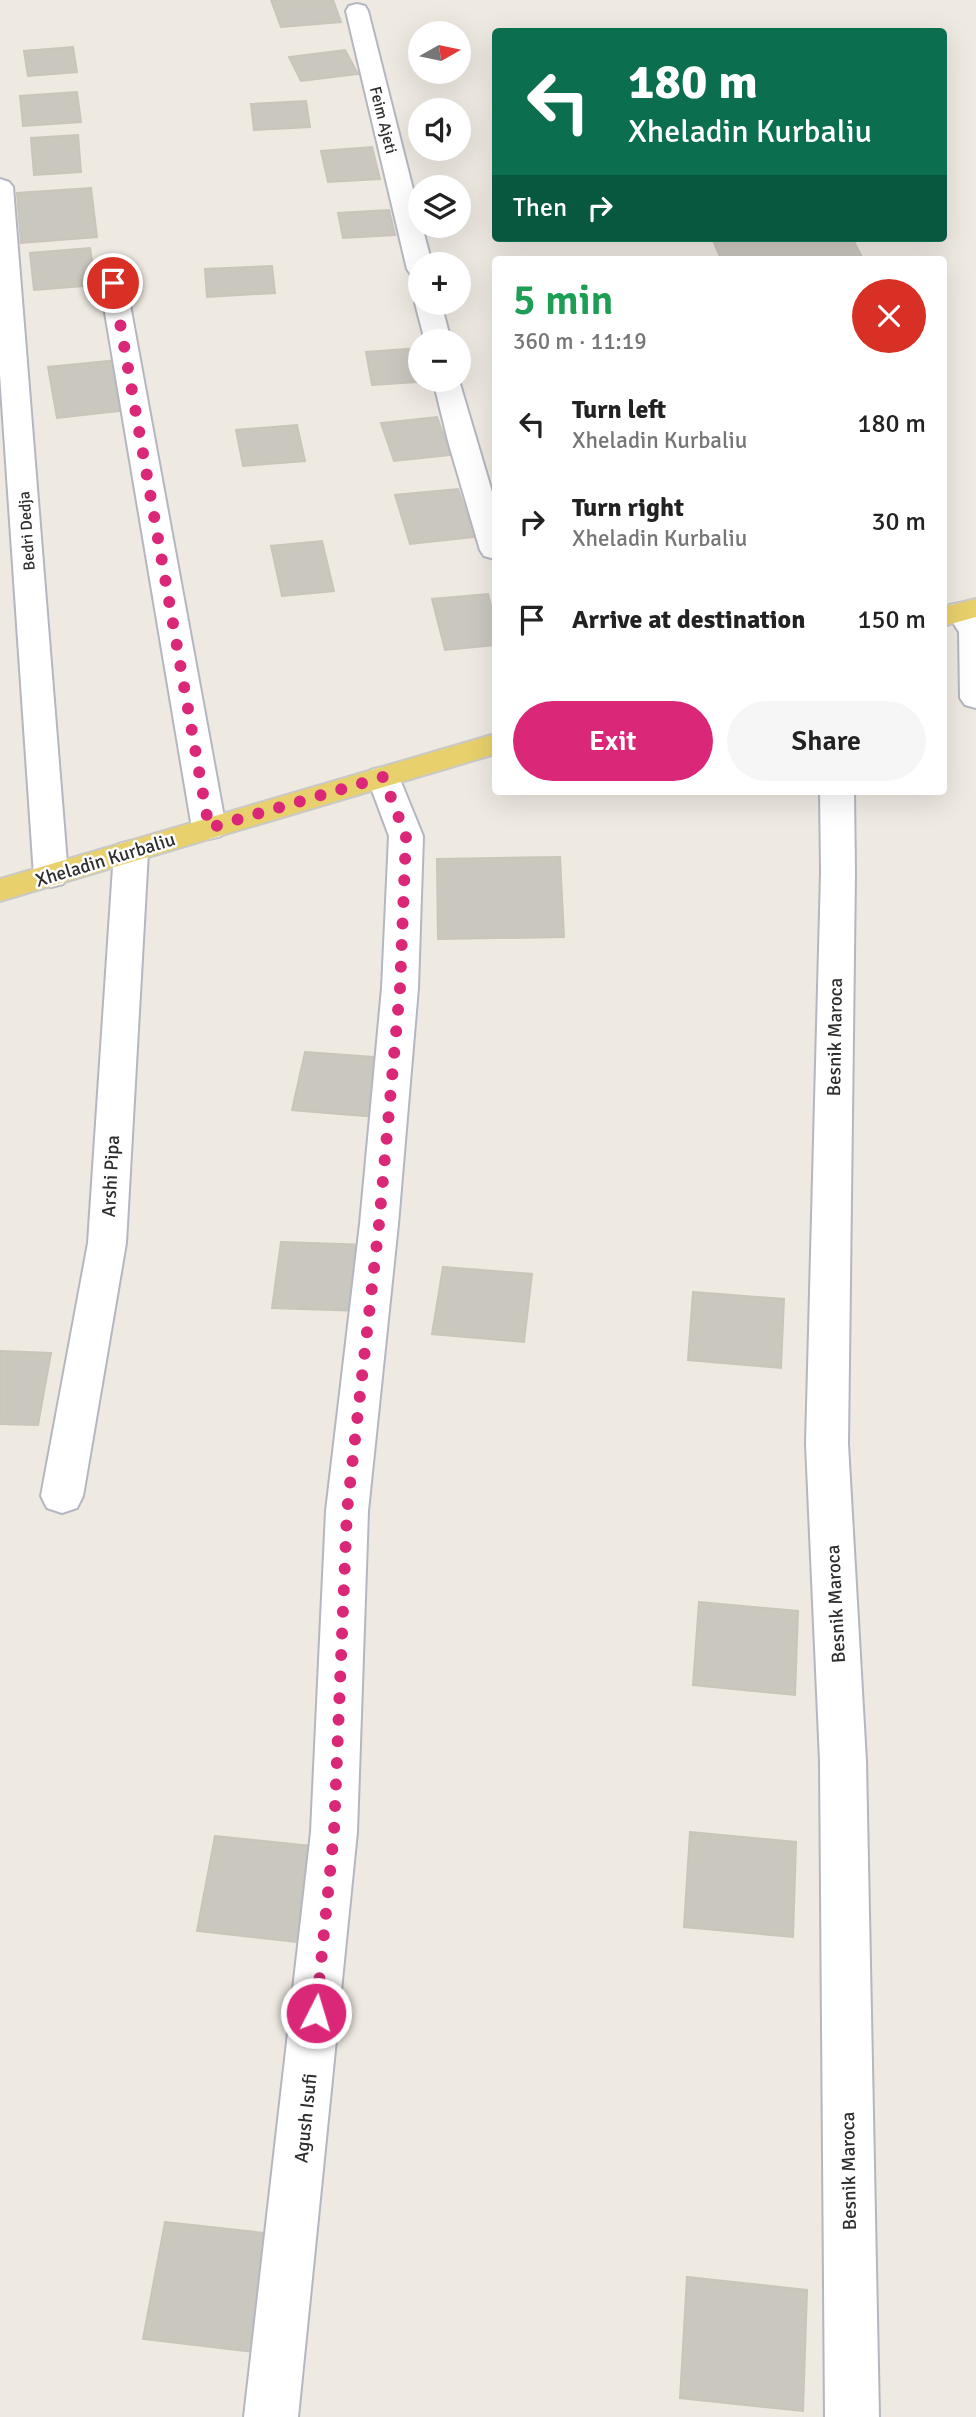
<!DOCTYPE html>
<html lang="en">
<head>
<meta charset="utf-8">
<style>
  :root { --surface:#fff; --page:#f6f6f6; --text:#222; --muted:#767676; --accent:#db2777 }
  body { margin:0; font-family:Signika,sans-serif; background:var(--page); color:var(--text); height:100vh; display:flex; flex-direction:column; font-size:26px; white-space:nowrap }
  * { box-sizing:border-box; margin:0 }
  p { font-size:23px; color:var(--muted) }
  .icon { flex:none; width:38px; height:38px; fill:none; stroke:currentColor; stroke-width:2; stroke-linecap:round; stroke-linejoin:round }
  .map { position:relative; flex:1; overflow:hidden }
  .details { position:absolute; left:492px; top:256px; width:455px; height:539px; display:flex; flex-direction:column; background:var(--surface); border-radius:7px; box-shadow:0 7px 28px #0002 }
  .details>* { flex:none }
  .hud { position:absolute; left:492px; top:28px; width:455px; height:214px; border-radius:7px; box-shadow:0 7px 28px #0002; background:#0b6e4f; color:#fff; overflow:hidden }
  .needle { width:46px; rotate:81deg }
  .controls { position:absolute; left:408px; top:21px; display:grid; gap:14px }
  .controls a { display:grid; place-items:center; width:63px; height:63px; border-radius:50%; background:var(--surface); box-shadow:0 7px 28px #0002; font-size:35px }
  .pin { position:absolute; display:grid; place-items:center; width:60px; height:60px; color:#fff; margin:-30px; border:4px solid #fff; border-radius:50%; box-shadow:0 2px 7px #0007 }
  .me { position:absolute; width:77px; margin:-38px; rotate:5deg; stroke-linejoin:round; filter:drop-shadow(0 0 5px #0008) }
  .turn { display:flex; align-items:center; gap:24px; height:147px; padding:0 21px; font-size:32px }
  .turn .icon { width:91px; height:91px; stroke-width:2.5 }
  .turn b { display:block; font-size:49px; line-height:60px }
  .then { display:flex; align-items:center; height:66px; padding:0 21px; background:#0003; gap:14px; font-size:26px }
  .round { display:grid; place-items:center; flex:none; width:74px; height:74px; border-radius:37px; background:var(--page) }
  .overview { display:flex; align-items:center; justify-content:space-between; height:119px; padding:0 21px }
  h1 { font-size:42px; font-weight:600; line-height:52px; color:#1e9e55 }
  .button { display:flex; gap:14px; margin-top:auto; padding:14px 21px }
  .button a { flex:1; height:80px; border-radius:42px; background:var(--accent); color:#fff; font-size:28px; font-weight:600; line-height:80px; text-align:center }
  .button a+a { background:var(--page); color:var(--text) }
  ul { padding:0; list-style:none }
  li { display:flex; align-items:center; gap:21px; height:98px; padding:0 21px }
  li div { flex:1 }
  li b { display:block; font-size:26px }
  li em { font-style:normal }
  .map>svg:first-child { display:block }
</style>
</head>
<body>
<div class="map">
<svg width="976" height="2417" viewBox="0 0 976 2417">
  <rect width="100%" height="100%" fill="#eee9e1"/>
  <path fill="#cac7bf" stroke="#c9c5bb" stroke-width="2" d="M 271,0 L 333,0 L 341,22 L 281,27 Z
    M 73,47 L 77,72 L 28,76 L 24,51 Z
    M 345,50 L 358,74 L 301,81 L 289,57 Z
    M 77,92 L 81,122 L 23,126 L 20,96 Z
    M 306,101 L 310,127 L 254,130 L 251,104 Z
    M 78,135 L 81,172 L 34,175 L 31,138 Z
    M 372,147 L 380,179 L 328,182 L 321,151 Z
    M 91,188 L 97,237 L 21,243 L 17,193 Z
    M 389,210 L 395,235 L 343,238 L 338,213 Z
    M 712,238 L 852,238 L 863,259 L 721,259 Z
    M 90,248 L 96,285 L 34,290 L 30,253 Z
    M 272,266 L 275,293 L 207,297 L 205,269 Z
    M 420,348 L 420,380 L 433,381 L 372,385 L 366,352 Z
    M 118,360 L 129,410 L 57,418 L 48,367 Z
    M 437,417 L 451,455 L 394,461 L 381,423 Z
    M 297,425 L 305,461 L 243,466 L 236,430 Z
    M 458,489 L 475,537 L 410,544 L 395,495 Z
    M 322,541 L 334,591 L 282,596 L 271,546 Z
    M 488,594 L 495,621 L 495,645 L 445,650 L 432,599 Z
    M 560,857 L 564,937 L 438,939 L 437,859 Z
    M 305,1052 L 387,1058 L 376,1117 L 292,1110 Z
    M 281,1242 L 369,1245 L 363,1311 L 272,1308 Z
    M 443,1267 L 532,1274 L 524,1342 L 432,1334 Z
    M 693,1292 L 784,1299 L 781,1368 L 688,1360 Z
    M 0,1351 L 51,1353 L 38,1425 L 0,1424 Z
    M 699,1602 L 798,1611 L 795,1695 L 693,1685 Z
    M 690,1832 L 796,1842 L 793,1937 L 684,1927 Z
    M 215,1836 L 321,1847 L 305,1943 L 197,1931 Z
    M 165,2222 L 282,2235 L 263,2353 L 143,2339 Z
    M 687,2277 L 807,2290 L 803,2411 L 680,2398 Z"/>
  <g fill="none" stroke-linecap="round" stroke-linejoin="round">
    <g stroke="#b5b7c0" stroke-width="4">
      <path id="minor" d="M 357,4 L 365,6 L 368,11 L 420,217 L 420,226 L 422,226 L 432,264 L 420,264 L 420,277 L 411,275 L 407,269 L 346,11 L 349,6 Z
        M 0,179 L 9,182 L 13,187 L 68,876 L 63,884 L 51,887 L 39,884 L 34,876 L 0,374 Z
        M 113,275 L 122,277 L 126,283 L 226,828 L 221,836 L 209,839 L 197,836 L 192,828 L 100,283 L 104,277 Z
        M 420,297 L 420,303 L 441,303 L 451,341 L 425,341 L 415,303 Z
        M 458,377 L 495,502 L 495,559 L 484,556 L 480,550 L 448,441 L 433,380 L 458,380 Z
        M 961,603 L 972,605 L 976,611 L 976,708 L 965,705 L 960,698 L 959,632 L 946,612 L 950,605 Z
        M 383,767 L 395,770 L 399,777 L 423,836 L 418,988 L 398,1224 L 368,1511 L 357,1832 L 298,2417 L 244,2417 L 311,1832 L 326,1511 L 360,1224 L 382,988 L 389,836 L 367,777 L 371,770 Z
        M 820,791 L 854,791 L 855,873 L 848,1444 L 866,1761 L 879,2417 L 825,2417 L 820,1761 L 806,1444 L 821,873 Z
        M 131,841 L 143,844 L 148,852 L 126,1243 L 83,1496 L 77,1508 L 62,1513 L 47,1508 L 41,1496 L 88,1243 L 114,852 L 119,844 Z"/>
    </g>
    <g stroke="#c9c9c9" stroke-width="4">
      <path id="primary" d="M 976,599 L 976,617 L 943,626 L 943,607 Z
        M 495,734 L 495,754 L 0,901 L 0,879 Z"/>
    </g>
    <use href="#minor" fill="#fff" fill-rule="evenodd"/>
    <use href="#primary" fill="#e8d06c" fill-rule="evenodd"/>
  </g>
  <g fill="none" stroke-linecap="round" stroke-linejoin="round">
    <path stroke="#db2777" stroke-width="12" stroke-dasharray="0 21.6" d="M 113,283 L 209,828 L 383,777 L 406,836 L 400,988 L 379,1224 L 347,1511 L 334,1832 L 316,2013"/>
  </g>
  <g text-anchor="middle" stroke-width="5" stroke-linejoin="round" paint-order="stroke">
    <g font-size="16" fill="#2e2e2e" stroke="#fff">
      <text transform="translate(384 120) rotate(76)" y="6">Feim Ajeti</text>
      <text transform="translate(26 531) rotate(-94)" y="6">Bedri Dedja</text>
    </g>
    <g font-size="19" fill="#2e2e2e" stroke="#fff">
      <text transform="translate(105 859) rotate(-17)" y="7">Xheladin Kurbaliu</text>
      <text transform="translate(834 1037) rotate(-89)" y="7">Besnik Maroca</text>
      <text transform="translate(110 1176) rotate(-87)" y="7">Arshi Pipa</text>
      <text transform="translate(835 1604) rotate(-93)" y="7">Besnik Maroca</text>
      <text transform="translate(305 2118) rotate(-84)" y="7">Agush Isufi</text>
      <text transform="translate(848 2171) rotate(-91)" y="7">Besnik Maroca</text>
    </g>
  </g>
</svg>
<div class="controls">
<a><svg class="needle" viewBox="-14 -14 28 28"><path d="M0-13l5 13h-10z" fill="#e53935"/><path d="M0 13l5-13h-10z" fill="#767676"/></svg></a>
<a><svg class="icon" aria-label="sound" viewBox="0 0 24 24"><path d="M4 9h4l5-4v14l-5-4H4zM17 9q2 3 0 6"/></svg></a>
<a><svg class="icon" aria-label="layers" viewBox="0 0 24 24"><path d="M12 4l9 5-9 5-9-5zM3 14l9 5 9-5"/></svg></a>
<a>+</a>
<a>−</a>
</div>
<div class="pin" style="left:113px;top:283px;background:#d93025"><svg class="icon" aria-label="arrive" viewBox="0 0 24 24"><path d="M6 21V4h12l-3 4 3 4H6"/></svg></div>
<svg class="me" style="left:316px;top:2013px" viewBox="-20 -20 40 40"><circle r="17" fill="#db2777" stroke="#fff" stroke-width="3"/><path d="M0-11L8 9 0 5-8 9z" fill="#fff"/></svg>
<div class="hud">
<div class="turn"><svg class="icon" aria-label="left" viewBox="0 0 24 24"><path d="M17 20v-9H6M10 6l-5 5 5 5"/></svg><div><b>180 m</b>Xheladin Kurbaliu</div></div>
<div class="then">Then<svg class="icon" aria-label="right" viewBox="0 0 24 24"><path d="M7 20v-9h11M14 6l5 5-5 5"/></svg></div>
</div>
<section class="details">
<div class="overview"><div><h1>5 min</h1><p>360 m · 11:19</p></div><a class="round" style="background:#d93025;color:#fff"><svg class="icon" aria-label="close" viewBox="0 0 24 24"><path d="M6 6l12 12M18 6L6 18"/></svg></a></div>
<ul>
<li><svg class="icon" aria-label="left" viewBox="0 0 24 24"><path d="M17 20v-9H6M10 6l-5 5 5 5"/></svg><div><b>Turn left</b><p>Xheladin Kurbaliu</p></div><em>180 m</em></li>
<li><svg class="icon" aria-label="right" viewBox="0 0 24 24"><path d="M7 20v-9h11M14 6l5 5-5 5"/></svg><div><b>Turn right</b><p>Xheladin Kurbaliu</p></div><em>30 m</em></li>
<li><svg class="icon" aria-label="arrive" viewBox="0 0 24 24"><path d="M6 21V4h12l-3 4 3 4H6"/></svg><div><b>Arrive at destination</b></div><em>150 m</em></li>
</ul>
<div class="button"><a>Exit</a><a>Share</a></div>
</section>
</div>
</body>
</html>
